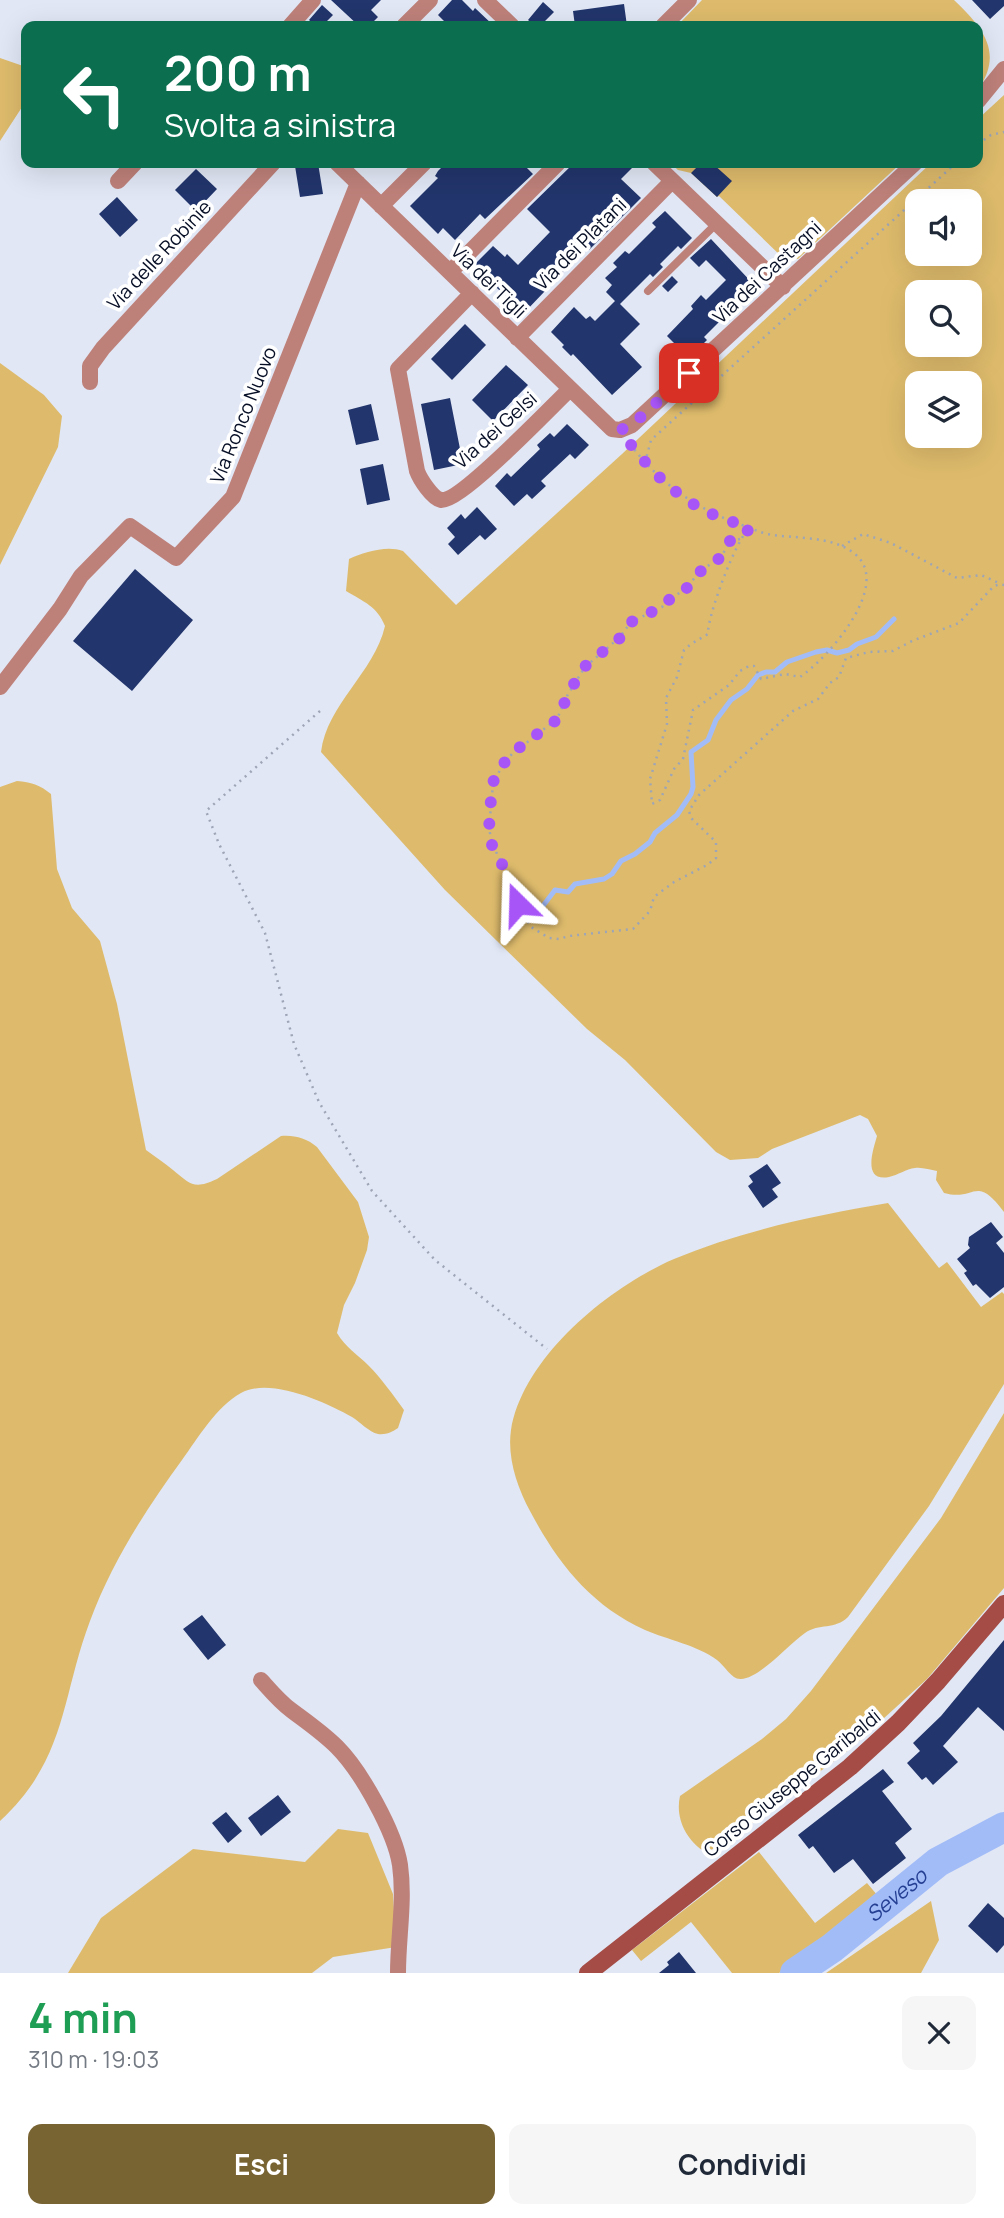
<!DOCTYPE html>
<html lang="it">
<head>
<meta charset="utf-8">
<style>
  :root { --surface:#fff; --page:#f6f6f7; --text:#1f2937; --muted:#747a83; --accent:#786332 }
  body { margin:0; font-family:Manrope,sans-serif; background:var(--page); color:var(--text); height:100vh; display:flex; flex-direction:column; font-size:26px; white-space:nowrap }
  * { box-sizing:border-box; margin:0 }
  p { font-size:23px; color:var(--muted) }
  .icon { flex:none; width:38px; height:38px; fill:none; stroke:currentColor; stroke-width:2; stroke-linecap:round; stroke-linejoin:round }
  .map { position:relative; height:1973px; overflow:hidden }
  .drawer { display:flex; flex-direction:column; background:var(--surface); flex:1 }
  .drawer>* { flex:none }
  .guide { position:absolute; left:21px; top:21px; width:962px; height:147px; border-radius:14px; box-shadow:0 7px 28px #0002; background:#0b6e4f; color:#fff; overflow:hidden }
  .fabs { position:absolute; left:905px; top:189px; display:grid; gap:14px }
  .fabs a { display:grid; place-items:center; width:77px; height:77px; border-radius:14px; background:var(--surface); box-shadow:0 7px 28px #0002; font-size:35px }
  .pin { position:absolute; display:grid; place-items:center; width:60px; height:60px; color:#fff; margin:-30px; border-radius:14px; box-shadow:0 4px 10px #0006 }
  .me { position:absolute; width:77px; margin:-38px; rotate:338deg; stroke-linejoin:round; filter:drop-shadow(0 0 5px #0008) }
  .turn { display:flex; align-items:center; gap:24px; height:147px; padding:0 28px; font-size:32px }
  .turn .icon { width:91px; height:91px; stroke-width:2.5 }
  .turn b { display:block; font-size:49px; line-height:60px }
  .round { display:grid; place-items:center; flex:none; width:74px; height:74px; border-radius:14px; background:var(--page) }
  .headline { display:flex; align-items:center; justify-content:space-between; height:119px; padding:0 28px }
  h1 { font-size:42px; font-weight:700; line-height:52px; color:#1e9e55 }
  .cta { display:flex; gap:14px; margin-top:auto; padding:14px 28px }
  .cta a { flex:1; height:80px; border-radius:14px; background:var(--accent); color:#fff; font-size:28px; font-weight:700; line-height:80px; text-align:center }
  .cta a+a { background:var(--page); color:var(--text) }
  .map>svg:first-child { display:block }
</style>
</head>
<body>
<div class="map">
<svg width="1004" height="1973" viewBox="0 0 1004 1973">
  <rect width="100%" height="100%" fill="#e1e7f5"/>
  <path fill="#debb6c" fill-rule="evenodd" d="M 702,0 L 954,0 C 983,28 1004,52 978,90 L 978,26 L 677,26 Z
    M 0,58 L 26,67 L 26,101 L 0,141 Z
    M 1004,95 L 1004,1212 C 975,1173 976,1202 944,1193 L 936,1180 L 937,1171 C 930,1170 922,1167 915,1168 C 906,1169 898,1175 889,1177 C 862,1182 873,1150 877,1136 L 868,1119 L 860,1115 L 772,1149 L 758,1158 L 730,1160 L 716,1152 L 625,1060 L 587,1029 L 445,890 L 321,752 C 327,704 374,673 385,626 C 377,606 364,602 346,591 L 349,559 C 364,552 387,545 403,551 L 456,605 L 622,454 L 931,163 L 978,163 L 978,119 ZM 917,201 L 970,201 L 970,254 L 917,254 ZM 917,292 L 970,292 L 970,345 L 917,345 ZM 917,383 L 970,383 L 970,436 L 917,436 Z
    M 670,163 L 901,163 L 798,259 L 783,258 L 719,196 L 717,197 L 691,173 L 678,170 Z
    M 0,363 L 44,395 L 62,416 L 58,447 L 0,565 Z
    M 17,781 C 31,782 40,785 51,794 L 57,869 L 72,908 L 100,941 L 117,1004 L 146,1150 C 155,1157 165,1163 173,1170 C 190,1184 194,1190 217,1179 L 281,1136 C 295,1135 306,1138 317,1147 L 358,1202 L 369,1237 L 367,1250 L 355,1283 L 344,1305 L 337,1333 C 346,1348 357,1354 368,1365 C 382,1379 393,1395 404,1410 L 398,1428 C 392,1432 386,1435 378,1434 C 369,1432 360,1422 352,1417 C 325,1402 270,1377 241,1393 C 216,1407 198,1438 182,1460 C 145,1511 112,1562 90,1621 C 61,1698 67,1759 0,1821 L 0,787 Z
    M 888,1203 L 939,1268 L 947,1262 L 981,1307 L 1002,1292 L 1004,1294 L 1004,1384 L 929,1506 L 848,1617 C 835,1630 819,1623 805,1633 C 789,1644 759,1679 741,1679 C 732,1680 725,1666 717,1660 C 697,1645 668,1640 645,1630 C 590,1605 557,1562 530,1511 C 517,1487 507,1457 511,1430 C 523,1357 609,1287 674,1259 C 741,1231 816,1215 888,1203 Z
    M 1004,1413 L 1004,1588 L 927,1679 L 883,1719 L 851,1748 L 723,1845 L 705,1852 C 686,1840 675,1818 680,1796 L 762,1739 L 786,1719 L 811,1691 L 941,1518 Z
    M 338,1829 L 368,1833 L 393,1894 L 396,1947 L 333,1957 L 312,1973 L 68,1973 L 101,1918 L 193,1849 L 305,1862 Z
    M 759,1852 L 815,1923 L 867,1883 L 878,1896 L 779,1973 L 732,1973 L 691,1922 L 641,1961 L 632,1950 Z
    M 931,1901 L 939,1940 L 921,1973 L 826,1973 Z"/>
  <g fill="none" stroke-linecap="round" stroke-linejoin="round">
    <path stroke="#a2bcf8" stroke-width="5" d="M 536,915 L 555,890 L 568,892 L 575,884 L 604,879 L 612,874 L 621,861 L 635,854 L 650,842 L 655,833 L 677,815 L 691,794 L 693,787 L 691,752 L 708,740 L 716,720 L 731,700 L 747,689 L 758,675 L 766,672 L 775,672 L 787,662 L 816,652 L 827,650 L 837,653 L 849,650 L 857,644 L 876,637 L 894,619"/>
    <path stroke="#a2bcf8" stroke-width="30" id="s1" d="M 795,1973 L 832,1948 L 938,1862 L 1004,1827"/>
  </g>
  <path fill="#22356c" d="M 331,0 L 381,0 L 371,10 L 378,17 L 369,26 L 359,26 Z
    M 452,0 L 462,0 L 473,11 L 475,8 L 494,26 L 449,26 L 438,15 Z
    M 972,0 L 1004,0 L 1004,6 L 990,19 Z
    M 543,2 L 554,12 L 540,26 L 535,26 L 528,20 Z
    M 624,4 L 627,26 L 575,26 L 573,11 Z
    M 322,5 L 333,15 L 322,26 L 316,26 L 309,20 Z
    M 318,163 L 323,194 L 300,197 L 295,166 Z
    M 446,163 L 522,163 L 533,174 L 485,219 L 480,214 L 455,240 L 443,228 L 438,234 L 410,206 L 438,178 L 435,176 L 438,171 Z
    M 574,163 L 637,163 L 621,179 L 641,198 L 589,250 L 579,240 L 558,261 L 566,269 L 524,313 L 473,266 L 493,246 L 505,257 L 507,254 L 518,265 L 550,232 L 527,209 Z
    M 701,163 L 712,163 L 732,181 L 717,197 L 691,173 Z
    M 196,169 L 217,189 L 196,211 L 175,190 Z
    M 117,197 L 138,220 L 120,237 L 99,214 Z
    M 665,211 L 692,238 L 681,249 L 678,246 L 660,264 L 663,267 L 653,277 L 650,274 L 620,304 L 640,324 L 620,344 L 642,367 L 612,395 L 573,354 L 571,356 L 562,347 L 564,345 L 551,332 L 574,307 L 586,319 L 590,316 L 595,321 L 615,301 L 606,292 L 612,285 L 605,278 L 617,267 L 613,263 L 625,251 L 629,254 L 656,227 L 652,223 Z
    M 711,239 L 755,286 L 704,337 L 707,340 L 689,358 L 667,336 L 693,309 L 691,306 L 701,295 L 706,300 L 726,280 L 706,260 L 699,267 L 690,258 Z
    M 672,276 L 678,282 L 668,292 L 662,286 Z
    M 465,324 L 486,345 L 452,380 L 431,359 Z
    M 506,365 L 528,385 L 493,421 L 472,400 Z
    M 450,398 L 463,464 L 434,470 L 421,404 Z
    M 371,404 L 379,440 L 356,445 L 348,410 Z
    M 567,424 L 589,445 L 575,459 L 570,454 L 541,481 L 546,486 L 532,499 L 527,494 L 514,506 L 495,486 L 507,473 L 511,477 L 540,449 L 537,445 L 550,433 L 554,437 Z
    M 383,464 L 390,500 L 367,505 L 360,469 Z
    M 477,507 L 497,529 L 485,540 L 480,535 L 458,555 L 448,544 L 455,537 L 447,528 L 461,514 L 465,519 Z
    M 135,569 L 193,620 L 132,691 L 73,641 Z
    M 767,1164 L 781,1183 L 772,1189 L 778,1197 L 763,1208 L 748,1186 L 753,1182 L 749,1176 Z
    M 991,1222 L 1003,1237 L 996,1243 L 1004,1253 L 1004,1287 L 990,1298 L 976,1284 L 973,1286 L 964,1273 L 967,1271 L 957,1259 L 970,1248 L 968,1245 L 969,1237 Z
    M 202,1615 L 226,1645 L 208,1660 L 183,1629 Z
    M 1004,1640 L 1004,1731 L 978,1707 L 943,1746 L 958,1762 L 933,1785 L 926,1777 L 922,1780 L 907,1763 L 920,1751 L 913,1743 L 941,1716 Z
    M 883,1769 L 894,1782 L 882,1791 L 912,1829 L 895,1843 L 906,1858 L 873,1884 L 853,1859 L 834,1873 L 813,1846 L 809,1849 L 798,1835 Z
    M 278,1795 L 291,1812 L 261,1836 L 248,1818 Z
    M 226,1812 L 242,1831 L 228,1843 L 212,1823 Z
    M 988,1903 L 1004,1918 L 1004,1945 L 997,1953 L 968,1926 Z
    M 679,1952 L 696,1973 L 659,1973 L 669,1965 L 667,1962 Z"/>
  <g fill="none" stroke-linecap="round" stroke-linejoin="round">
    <path stroke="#9ea5b6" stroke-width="2.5" stroke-dasharray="2 5" stroke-linecap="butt" d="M 978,144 L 991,135 L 1004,132
      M 630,444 C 659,482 692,506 736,523 C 746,526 756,531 767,534 C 794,539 832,535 855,554 C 893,585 827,659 800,677 L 785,674 L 761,679 L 754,666 L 749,666 L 740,671 L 729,685 L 693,710 L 683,759 L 674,769 L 660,800 L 652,804 L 650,779 L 667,724 L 666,698 L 677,677 L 684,650 L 691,644 L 708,634 C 707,617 737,536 750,528
      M 645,463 L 651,440 L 956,163
      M 740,539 L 731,541 L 720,558 L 700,571 L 685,590 L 672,597 L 662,607 L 631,622 L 619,638 L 585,667 L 568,694 L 557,719 L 512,754 L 503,764 L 493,784 L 489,828 L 492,844 L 514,887 L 518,904 L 531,927 L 549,938 L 559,939 L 569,936 L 633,929 L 650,911 L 654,897 L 674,882 L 707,865 L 716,858 L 716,842 L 691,818 L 689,811 L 699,795 L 793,711 L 818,699 L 830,683 L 839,677 L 846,658 L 869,652 L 893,651 L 912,641 L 959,623 L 994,586 L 1000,584 L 1004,585
      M 842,546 L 863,534 L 891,543 L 957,578 L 981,575 L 999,583
      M 320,711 L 206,811 L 219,844 L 265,933 L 294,1044 L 319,1102 L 372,1191 L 435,1260 L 547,1349"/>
    <path stroke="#be817a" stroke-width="8" d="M 648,291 L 717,223"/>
    <path stroke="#be817a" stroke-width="16" d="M 485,0 L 512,26
      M 290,26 L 313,0
      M 404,26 L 430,0
      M 663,26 L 689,0
      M 978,101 L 1004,69
      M 337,163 L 612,429 L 620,430 L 632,425 L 915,163
      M 654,163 L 783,287
      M 118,181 L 135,163
      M 381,206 L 424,163
      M 450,272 L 558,163
      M 472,293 L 398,369 L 417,471 C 420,479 432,498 441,500 C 461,502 552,406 570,389
      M 517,338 L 672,181
      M 90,382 L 90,366 L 103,348 L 273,163
      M 0,687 L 60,609 L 81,576 L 130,526 L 176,558 L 233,497 L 358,183
      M 261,1680 C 270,1690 280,1702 291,1710 C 307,1722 323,1733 337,1747 C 361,1771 395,1832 400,1865 C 405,1901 398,1937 398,1973"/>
    <path stroke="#a44c45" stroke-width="18" d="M 588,1973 L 850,1767 L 898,1723 L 938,1681 L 1004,1604"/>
  </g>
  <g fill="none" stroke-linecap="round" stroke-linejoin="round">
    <path stroke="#a855f7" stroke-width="12" stroke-dasharray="0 21.6" d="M 518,904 L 514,887 L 492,845 L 489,828 L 492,784 L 503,764 L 521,746 L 558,719 L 568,694 L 584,667 L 620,638 L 631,622 L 662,607 L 672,597 L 685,590 L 701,571 L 720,558 L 730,541 L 740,539 L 750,528 C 735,522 718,518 704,510 C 669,492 642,461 620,430 L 632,425 L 689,373"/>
  </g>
  <g text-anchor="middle" stroke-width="7" stroke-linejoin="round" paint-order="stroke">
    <g font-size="19" fill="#070f26" stroke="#fff">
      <text transform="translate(580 244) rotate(-45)" y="7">Via dei Platani</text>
      <text transform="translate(159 255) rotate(-47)" y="7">Via delle Robinie</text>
      <text transform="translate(767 272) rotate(-43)" y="7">Via dei Castagni</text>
      <text transform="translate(489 281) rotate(44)" y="7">Via dei Tigli</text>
      <text transform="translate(243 415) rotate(-68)" y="7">Via Ronco Nuovo</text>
      <text transform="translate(495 430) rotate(-42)" y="7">Via dei Gelsi</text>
      <text transform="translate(792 1783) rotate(-39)" y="7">Corso Giuseppe Garibaldi</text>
    </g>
    <g font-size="21" font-style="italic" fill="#253f93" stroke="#fff">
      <text dy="7" stroke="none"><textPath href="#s1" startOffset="128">Seveso</textPath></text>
    </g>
  </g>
</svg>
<div class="fabs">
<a><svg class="icon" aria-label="sound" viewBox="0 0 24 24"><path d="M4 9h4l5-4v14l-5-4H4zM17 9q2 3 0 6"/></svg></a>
<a><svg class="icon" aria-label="search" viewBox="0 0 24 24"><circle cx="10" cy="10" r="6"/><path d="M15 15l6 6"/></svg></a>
<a><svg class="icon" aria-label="layers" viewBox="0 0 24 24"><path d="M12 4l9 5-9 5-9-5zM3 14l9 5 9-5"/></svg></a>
</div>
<div class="pin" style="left:689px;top:373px;background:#d93025"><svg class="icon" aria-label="arrive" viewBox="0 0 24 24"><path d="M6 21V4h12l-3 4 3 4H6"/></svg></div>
<svg class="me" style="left:518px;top:904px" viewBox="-20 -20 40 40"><path d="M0-17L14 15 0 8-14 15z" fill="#a855f7" stroke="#fff" stroke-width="4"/></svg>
<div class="guide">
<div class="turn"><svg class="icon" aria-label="left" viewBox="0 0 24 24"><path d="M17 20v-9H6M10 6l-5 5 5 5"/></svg><div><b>200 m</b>Svolta a sinistra</div></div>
</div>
</div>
<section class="drawer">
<div class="headline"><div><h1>4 min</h1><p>310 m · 19:03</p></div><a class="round"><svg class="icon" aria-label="close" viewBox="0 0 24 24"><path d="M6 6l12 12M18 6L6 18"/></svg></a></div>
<div class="cta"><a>Esci</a><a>Condividi</a></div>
</section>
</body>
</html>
